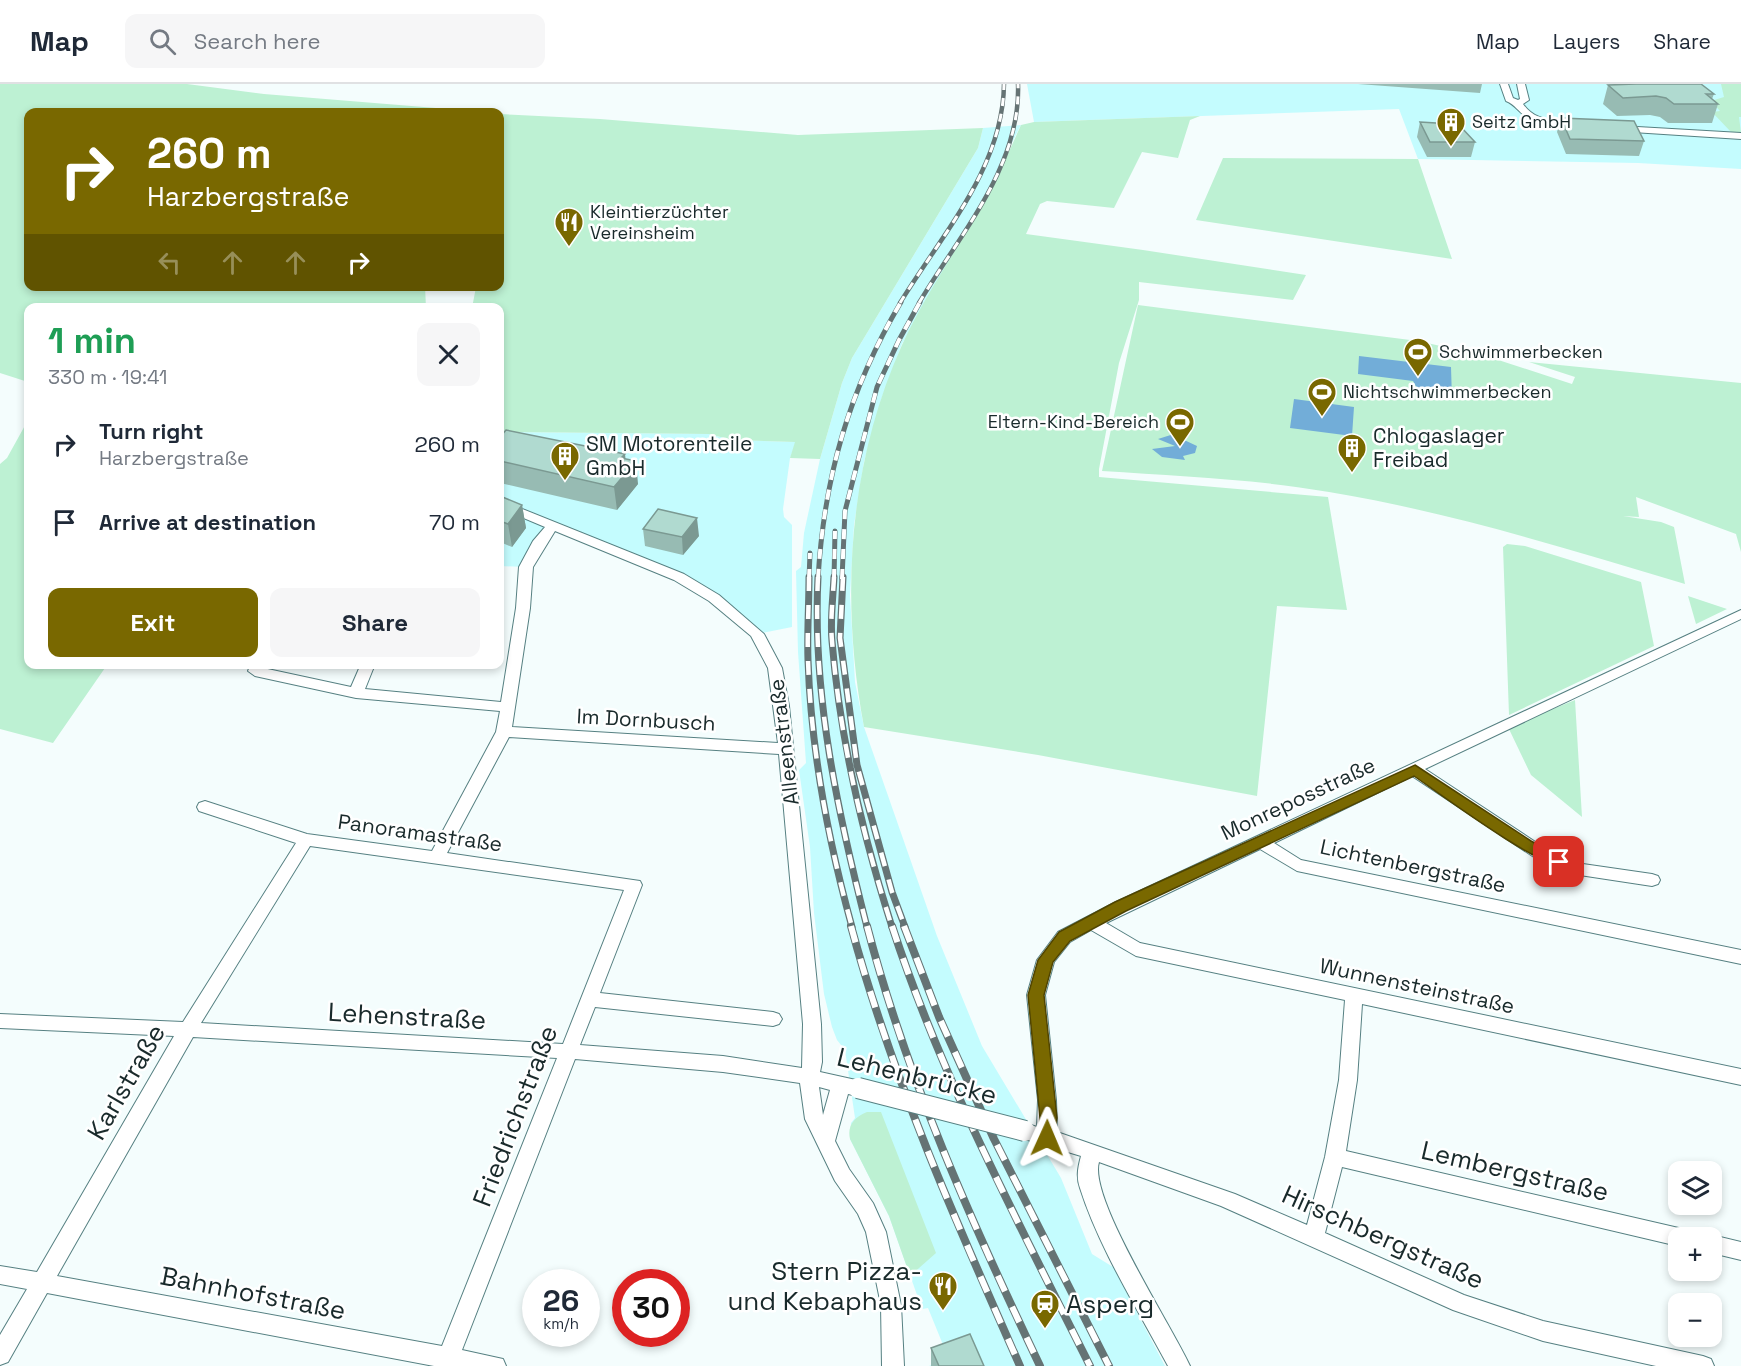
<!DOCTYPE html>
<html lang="en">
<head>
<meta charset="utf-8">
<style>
  :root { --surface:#fff; --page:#f6f6f7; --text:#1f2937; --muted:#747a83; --line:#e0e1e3; --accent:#796800 }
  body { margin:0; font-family:"Space Grotesk",sans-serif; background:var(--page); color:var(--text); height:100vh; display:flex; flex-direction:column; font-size:22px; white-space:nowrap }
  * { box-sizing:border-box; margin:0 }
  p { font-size:20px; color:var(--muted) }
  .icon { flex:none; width:33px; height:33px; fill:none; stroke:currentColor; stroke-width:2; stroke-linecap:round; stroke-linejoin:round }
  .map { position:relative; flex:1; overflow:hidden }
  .panel { position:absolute; left:24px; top:219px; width:480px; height:366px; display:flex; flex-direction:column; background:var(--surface); border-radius:12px; box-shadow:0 3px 9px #0003 }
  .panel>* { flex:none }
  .top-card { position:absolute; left:24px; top:24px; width:480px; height:183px; border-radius:12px; box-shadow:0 3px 9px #0003; background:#796800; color:#fff; overflow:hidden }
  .buttons { position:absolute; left:1668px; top:1077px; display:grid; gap:12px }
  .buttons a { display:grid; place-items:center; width:54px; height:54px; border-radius:12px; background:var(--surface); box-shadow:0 3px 9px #0003; font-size:30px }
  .speed { position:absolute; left:522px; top:1185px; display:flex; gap:12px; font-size:30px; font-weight:700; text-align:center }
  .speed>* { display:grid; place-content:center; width:78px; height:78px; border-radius:50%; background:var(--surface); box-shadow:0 3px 9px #0003; line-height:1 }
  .speed small { font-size:15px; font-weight:400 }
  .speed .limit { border:9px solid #d22; background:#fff; color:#111 }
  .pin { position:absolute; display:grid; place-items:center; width:51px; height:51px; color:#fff; margin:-26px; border-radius:12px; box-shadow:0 3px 9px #0006 }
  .me { position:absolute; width:66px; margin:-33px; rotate:1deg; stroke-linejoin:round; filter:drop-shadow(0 0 4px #0008) }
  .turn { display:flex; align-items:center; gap:21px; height:126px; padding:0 24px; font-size:27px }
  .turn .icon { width:78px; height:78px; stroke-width:2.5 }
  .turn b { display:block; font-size:42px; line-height:51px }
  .lanes { display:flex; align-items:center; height:57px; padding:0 24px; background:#0003; justify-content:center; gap:30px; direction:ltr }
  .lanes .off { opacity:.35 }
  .round { display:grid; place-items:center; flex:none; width:63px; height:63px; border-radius:12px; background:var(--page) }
  .headline { display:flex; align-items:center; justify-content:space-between; height:102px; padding:0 24px }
  h1 { font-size:36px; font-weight:700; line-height:45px; color:#1e9e55 }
  .button { display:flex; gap:12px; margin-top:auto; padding:12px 24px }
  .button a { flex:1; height:69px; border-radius:12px; background:var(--accent); color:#fff; font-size:24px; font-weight:700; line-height:69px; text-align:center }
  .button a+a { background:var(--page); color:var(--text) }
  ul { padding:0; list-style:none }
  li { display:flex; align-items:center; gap:18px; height:78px; padding:0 24px }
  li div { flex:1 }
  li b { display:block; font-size:22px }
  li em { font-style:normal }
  header { display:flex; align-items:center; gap:36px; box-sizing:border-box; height:84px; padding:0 30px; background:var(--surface); border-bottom:2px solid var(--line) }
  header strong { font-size:28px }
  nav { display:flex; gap:33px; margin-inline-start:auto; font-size:21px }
  .search { width:420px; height:54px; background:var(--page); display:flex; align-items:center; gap:15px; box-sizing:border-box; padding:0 21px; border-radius:12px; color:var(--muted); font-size:22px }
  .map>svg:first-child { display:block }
</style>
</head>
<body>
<header>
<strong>Map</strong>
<div class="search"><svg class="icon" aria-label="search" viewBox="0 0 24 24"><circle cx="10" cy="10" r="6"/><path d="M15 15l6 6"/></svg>Search here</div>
<nav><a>Map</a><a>Layers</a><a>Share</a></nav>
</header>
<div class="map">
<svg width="1741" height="1282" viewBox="0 0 1741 1282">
  <rect width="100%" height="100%" fill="#f4fdfd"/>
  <path fill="#c4fcfe" d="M 1027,0 L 1741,0 L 1741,85 L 1638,79 L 1418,75 L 1399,25 L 1034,38 Z
    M 1021,41 L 969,143 L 902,260 L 881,316 L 864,378 L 854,441 L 850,511 L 855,598 L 864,643 L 937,852 L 982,962 L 1061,1094 L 1092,1170 L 1113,1183 L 1165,1282 L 929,1282 L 948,1273 L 928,1224 L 922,1225 L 889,1132 L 850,1055 L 851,1039 L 855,1034 L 845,966 L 837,956 L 832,943 L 824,910 L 814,829 L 810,763 L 799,686 L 806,679 L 798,568 L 796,487 L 801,483 L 804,449 L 820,375 L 842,299 L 852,274 L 978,64 L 983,44 Z
    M 500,348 L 709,350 L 732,356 L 796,358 L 790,374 L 783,425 L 784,433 L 792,441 L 792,543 L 757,550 L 714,514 L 553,441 L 526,483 L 500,482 Z"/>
  <path fill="#bdf1d3" d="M 0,0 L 187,0 L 264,10 L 485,28 L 28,28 L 28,202 L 425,202 L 426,224 L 28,224 L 28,298 L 0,289 Z
    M 1721,0 L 1741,0 L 1741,33 L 1739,33 L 1741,49 L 1731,48 L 1712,28 L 1720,27 L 1711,17 L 1724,13 Z
    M 500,30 L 600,35 L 798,51 L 983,44 L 978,64 L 852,274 L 842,299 L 820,375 L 790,374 L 795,358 L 732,356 L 709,350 L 500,348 L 500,224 L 472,224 L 476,203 L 500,202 Z
    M 1200,32 L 1190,36 L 1178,74 L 1142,68 L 1114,124 L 1047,117 L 1040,120 L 1026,150 L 1143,166 L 1306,191 L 1293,216 L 1139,198 L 1139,216 L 1119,279 L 1099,385 L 1099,393 L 1328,413 L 1347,526 L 1277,522 L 1257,712 L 1038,671 L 864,643 C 840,515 848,381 902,261 C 920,221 945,184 967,146 C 987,113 1005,77 1021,41 L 1034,38 Z
    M 1223,74 L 1418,75 L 1452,175 L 1196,136 Z
    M 1138,221 L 1418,257 L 1486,272 L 1572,300 L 1575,293 L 1529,278 L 1741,299 L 1741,468 L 1736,450 L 1636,413 L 1639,433 L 1623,432 L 1661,438 L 1674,443 L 1685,500 C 1568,465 1450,428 1329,408 C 1254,395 1178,392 1102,387 Z
    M 28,336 L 28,580 L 107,581 L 53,659 L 0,645 L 0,380 L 7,374 Z
    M 1507,460 L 1525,462 L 1641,498 L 1654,562 L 1509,631 L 1503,463 Z
    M 1688,512 L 1727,525 L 1696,540 Z
    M 1575,616 L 1582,733 L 1531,691 L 1508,643 Z
    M 867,1028 L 881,1028 L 936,1169 L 910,1192 L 889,1132 L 850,1055 C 847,1042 854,1033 867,1028 Z"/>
  <path fill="#72add8" d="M 1359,272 L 1451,283 L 1452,315 L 1421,311 L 1413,297 L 1358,290 Z
    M 1294,315 L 1354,323 L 1352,352 L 1290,344 Z
    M 1177,349 L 1183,350 L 1182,355 L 1197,362 L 1195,369 L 1183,372 L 1185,376 L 1162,373 L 1152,365 L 1175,362 L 1158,355 Z"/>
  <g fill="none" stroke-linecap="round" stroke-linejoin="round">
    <g stroke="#568082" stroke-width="2">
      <path id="minor" d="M 1500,0 L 1508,0 L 1513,14 L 1518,16 L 1520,15 L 1517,0 L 1525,0 L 1529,16 L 1523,20 C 1540,44 1564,31 1582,43 C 1573,49 1538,41 1528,34 C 1519,29 1516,21 1506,17 Z
        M 1620,42 L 1741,49 L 1741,55 L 1617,47 L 1617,43 Z
        M 500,416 L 684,490 L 719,511 L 764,550 L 782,584 L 789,622 L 821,940 L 822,978 L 820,988 L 865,998 L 867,1004 L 865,1010 L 858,1012 L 848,1010 L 835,1057 L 849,1085 L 873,1119 L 886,1148 L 901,1221 L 904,1282 L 882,1282 L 881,1221 L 866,1148 L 858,1130 L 835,1097 L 805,1035 L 800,999 L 723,988 L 575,975 L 462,1266 L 503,1275 L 506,1282 L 434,1282 L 47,1209 L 8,1278 L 0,1281 L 0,1251 L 27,1205 L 0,1200 L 0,1182 L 37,1188 L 174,952 L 0,944 L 0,930 L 183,938 L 296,759 L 199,727 L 197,723 L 199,719 L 205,717 L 307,750 L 432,767 L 496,648 L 500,627 L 356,614 L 255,592 L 248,587 L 251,580 L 265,580 L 263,584 L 351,603 L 361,580 L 375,580 L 365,605 L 501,618 L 516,524 L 519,483 L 533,457 L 545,443 L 500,424 ZM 555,447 L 674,496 L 709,517 L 751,552 L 768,584 L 778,659 L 512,643 L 530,524 L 533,483 ZM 509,653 L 779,670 L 803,940 L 802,984 L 723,972 L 580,961 L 595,923 L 773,942 L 779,940 L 782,935 L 779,930 L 773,928 L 600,909 L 642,801 L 640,797 L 447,769 ZM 310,762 L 624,806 L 563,960 L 201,939 ZM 193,953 L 557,974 L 442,1262 L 57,1192 ZM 819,1003 L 830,1006 L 823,1031 Z
        M 1741,526 L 1741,535 L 1425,685 L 1552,769 L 1576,779 L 1652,790 L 1658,792 L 1660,796 L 1658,800 L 1652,802 L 1573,790 L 1540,777 L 1412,692 L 1274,759 L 1301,776 L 1741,866 L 1741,880 L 1297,787 L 1260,765 L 1106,839 L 1140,859 L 1741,985 L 1741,1001 L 1362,920 L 1357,996 L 1346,1067 L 1683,1145 L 1690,1148 L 1693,1154 L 1678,1154 L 1678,1162 L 1342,1083 L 1325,1149 L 1464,1211 L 1543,1237 L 1703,1272 L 1711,1275 L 1714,1282 L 1656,1282 L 1543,1257 L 1453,1226 L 1221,1122 L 1099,1078 C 1088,1114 1172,1242 1190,1282 L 1168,1282 C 1138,1226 1099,1164 1080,1104 C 1076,1093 1078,1083 1081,1072 L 1018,1053 L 1015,1047 L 1018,1041 L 1025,1039 L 1037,1043 L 1038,1016 L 1027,911 L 1037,876 L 1058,848 L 1114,819 ZM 1091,846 L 1136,872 L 1345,916 L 1339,996 L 1325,1073 L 1307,1141 L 1235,1110 L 1057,1048 L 1056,1016 L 1045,911 L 1054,878 L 1070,858 Z
        M 1712,1151 L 1741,1158 L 1741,1176 L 1712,1169 L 1712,1154 L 1705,1154 Z"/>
    </g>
    <use href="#minor" fill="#fff" fill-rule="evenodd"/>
    <g stroke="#657374" stroke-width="4.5">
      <path id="rail-far3" d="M 900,219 C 942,150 1003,84 1004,0
        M 919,219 C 959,151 1021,83 1018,0"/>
    </g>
    <g stroke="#657374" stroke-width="5">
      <path id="rail-far2" d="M 809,495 L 810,469
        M 818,495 C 824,393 849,306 901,218
        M 834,495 L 835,447
        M 842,495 L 845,427 L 877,303 L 899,256 L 920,218"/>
    </g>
    <g stroke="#657374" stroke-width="7">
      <path id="rail-far1" d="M 809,493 C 809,521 807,549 808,576 C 811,666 828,756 852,843
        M 818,493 C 812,611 838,730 867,843
        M 834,493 C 833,514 830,536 832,557 C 840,656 862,749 892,843
        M 843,493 L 840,554 L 857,681 L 892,808 L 905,843"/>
    </g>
    <g stroke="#657374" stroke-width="8">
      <path id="rail" d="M 851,842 C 892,994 956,1138 1020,1282
        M 867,842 C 907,995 972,1139 1040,1282
        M 892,842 C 942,995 1018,1138 1090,1282
        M 904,842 L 939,933 L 994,1055 L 1109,1282"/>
    </g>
    <use href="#rail-far3" stroke="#fff" stroke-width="3" stroke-dasharray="8" stroke-linecap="butt"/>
    <use href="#rail-far2" stroke="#fff" stroke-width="4" stroke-dasharray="10" stroke-linecap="butt"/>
    <use href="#rail-far1" stroke="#fff" stroke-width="4.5" stroke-dasharray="14" stroke-linecap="butt"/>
    <use href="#rail" stroke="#fff" stroke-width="6" stroke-dasharray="17" stroke-linecap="butt"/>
    <g stroke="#568082" stroke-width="22" stroke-linecap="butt">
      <path id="minor-bridge" d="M 858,1004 L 1025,1047"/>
    </g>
    <use href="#minor-bridge" stroke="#fff" stroke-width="20"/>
  </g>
  <path fill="#97bbb3" d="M 1358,0 L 1482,0 L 1480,9 Z
    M 1608,1 L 1714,10 L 1712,15 L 1718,20 L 1712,39 L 1668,39 L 1660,33 L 1650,31 L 1617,32 L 1603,20 Z
    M 1561,34 L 1644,57 L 1639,72 L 1566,70 L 1557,48 Z
    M 1420,38 L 1439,42 L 1475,58 L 1471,73 L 1427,73 L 1417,53 Z
    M 500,353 L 625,375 L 638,400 L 617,426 L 500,399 Z
    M 500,412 L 522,421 L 526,444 L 512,463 L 500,458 Z
    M 643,445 L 699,452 L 683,471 L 645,462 Z
    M 931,1264 L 984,1282 L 931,1282 Z"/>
  <path fill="#7b9992" d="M 625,370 L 627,388 L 636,377 L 638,400 L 617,426 L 614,403 L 621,374 Z
    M 522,421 L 526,444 L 512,463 L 508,440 Z
    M 697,434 L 699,452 L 683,471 L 682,453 Z"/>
  <path fill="#b0dad0" stroke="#7b9992" stroke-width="1.5" d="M 1636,0 L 1701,0 L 1714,10 L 1706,10 L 1718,20 L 1674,20 L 1666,14 L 1656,12 L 1623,14 L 1608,1 Z
    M 1561,34 L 1634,37 L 1644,57 L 1570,55 Z
    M 1420,38 L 1436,39 L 1439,42 L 1460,42 L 1475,58 L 1430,58 Z
    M 506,346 L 625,370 L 621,374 L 636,377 L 614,403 L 500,377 L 500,353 Z
    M 500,412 L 522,421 L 508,440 L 500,437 Z
    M 658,425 L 697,434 L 682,453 L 643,445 Z
    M 970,1250 L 984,1282 L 939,1282 L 931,1264 Z"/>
  <path fill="#796800" stroke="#4f4400" stroke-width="1.5" d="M 1415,681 L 1531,757 L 1565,775 L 1567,778 L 1565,782 C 1545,788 1436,707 1414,692 L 1126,827 L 1070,857 L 1053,878 L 1044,911 L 1057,1034 L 1053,1059 L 1047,1062 L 1041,1059 L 1038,1054 L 1040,1034 L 1028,911 L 1038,876 L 1059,848 L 1115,818 Z"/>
  <defs>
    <g id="building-pin" transform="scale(1.5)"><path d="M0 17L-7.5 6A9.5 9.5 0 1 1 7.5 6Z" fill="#796800" stroke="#fff"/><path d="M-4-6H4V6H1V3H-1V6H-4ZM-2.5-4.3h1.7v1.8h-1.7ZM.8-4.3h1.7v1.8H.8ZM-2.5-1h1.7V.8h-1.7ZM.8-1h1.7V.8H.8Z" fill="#fff"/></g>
    <g id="restaurant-pin" transform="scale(1.5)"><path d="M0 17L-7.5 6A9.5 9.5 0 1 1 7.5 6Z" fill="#796800" stroke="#fff"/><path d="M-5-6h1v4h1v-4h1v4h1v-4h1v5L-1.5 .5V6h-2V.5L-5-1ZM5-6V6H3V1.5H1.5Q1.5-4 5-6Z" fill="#fff"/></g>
    <g id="stadium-pin" transform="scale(1.5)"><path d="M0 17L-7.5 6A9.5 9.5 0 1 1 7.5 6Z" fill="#796800" stroke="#fff"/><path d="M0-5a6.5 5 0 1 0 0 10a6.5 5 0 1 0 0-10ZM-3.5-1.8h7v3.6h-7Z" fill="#fff"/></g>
    <g id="station-pin" transform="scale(1.5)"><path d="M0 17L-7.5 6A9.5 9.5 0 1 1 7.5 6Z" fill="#796800" stroke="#fff"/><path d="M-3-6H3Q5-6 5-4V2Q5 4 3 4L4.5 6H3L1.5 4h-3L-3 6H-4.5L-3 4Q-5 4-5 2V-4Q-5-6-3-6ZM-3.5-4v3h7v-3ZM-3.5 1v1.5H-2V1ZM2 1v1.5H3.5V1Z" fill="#fff"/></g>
  </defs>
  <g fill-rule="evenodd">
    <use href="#building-pin" x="1451" y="38"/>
    <use href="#restaurant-pin" x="569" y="138"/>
    <use href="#stadium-pin" x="1418" y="268"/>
    <use href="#stadium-pin" x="1322" y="308"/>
    <use href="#stadium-pin" x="1180" y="338"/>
    <use href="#building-pin" x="1352" y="364"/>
    <use href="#building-pin" x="565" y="372"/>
    <use href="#restaurant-pin" x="943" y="1202"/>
    <use href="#station-pin" x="1045" y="1220"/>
  </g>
  <g text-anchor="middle" stroke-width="5" stroke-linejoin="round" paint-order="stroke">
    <g font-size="18" fill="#192a2b" stroke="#fff" text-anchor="start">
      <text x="1472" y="44">Seitz GmbH</text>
      <text x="590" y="134">Kleintierzüchter<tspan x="590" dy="21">Vereinsheim</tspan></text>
      <text x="1439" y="274">Schwimmerbecken</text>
      <text x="1343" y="314">Nichtschwimmerbecken</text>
      <text x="1159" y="344" text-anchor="end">Eltern-Kind-Bereich</text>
    </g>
    <g font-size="21" fill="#192a2b" stroke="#fff" text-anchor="start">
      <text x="1373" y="359">Chlogaslager<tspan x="1373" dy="24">Freibad</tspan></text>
      <text x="586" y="367">SM Motorenteile<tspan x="586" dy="24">GmbH</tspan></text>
    </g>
    <g font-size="21" fill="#192a2b" stroke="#fff">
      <text transform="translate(646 636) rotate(3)" y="7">Im Dornbusch</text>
      <text transform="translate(784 658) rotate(-97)" y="7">Alleenstraße</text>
      <text transform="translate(1298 715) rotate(-25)" y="7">Monreposstraße</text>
      <text transform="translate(420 749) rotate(8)" y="7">Panoramastraße</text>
      <text transform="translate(1413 782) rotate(12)" y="7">Lichtenbergstraße</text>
      <text transform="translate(1417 902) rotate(12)" y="7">Wunnensteinstraße</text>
    </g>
    <g font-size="26" fill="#192a2b" stroke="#fff">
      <text transform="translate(407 932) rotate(3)" y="9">Lehenstraße</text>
      <text transform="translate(917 992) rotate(14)" y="9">Lehenbrücke</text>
      <text transform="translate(126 998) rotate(-60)" y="9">Karlstraße</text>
      <text transform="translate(515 1032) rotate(-69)" y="9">Friedrichstraße</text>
      <text transform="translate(1515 1087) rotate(13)" y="9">Lembergstraße</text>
      <text transform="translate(1383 1153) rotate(24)" y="9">Hirschbergstraße</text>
      <text transform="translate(253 1209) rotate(11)" y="9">Bahnhofstraße</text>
    </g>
    <g font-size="26" fill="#192a2b" stroke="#fff" text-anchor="end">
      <text x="922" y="1196">Stern Pizza-<tspan x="922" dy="30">und Kebaphaus</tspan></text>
      <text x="1066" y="1229" text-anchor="start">Asperg</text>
    </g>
  </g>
</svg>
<div class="buttons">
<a><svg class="icon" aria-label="layers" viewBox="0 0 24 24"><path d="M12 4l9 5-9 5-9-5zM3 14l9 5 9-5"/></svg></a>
<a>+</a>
<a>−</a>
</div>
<div class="speed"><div>26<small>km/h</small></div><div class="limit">30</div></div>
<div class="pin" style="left:1559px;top:778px;background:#d93025"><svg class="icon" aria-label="arrive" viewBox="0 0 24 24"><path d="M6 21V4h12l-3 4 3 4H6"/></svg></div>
<svg class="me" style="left:1047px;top:1054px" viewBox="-20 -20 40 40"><path d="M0-17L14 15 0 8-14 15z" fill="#796800" stroke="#fff" stroke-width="4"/></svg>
<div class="top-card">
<div class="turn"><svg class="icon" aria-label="right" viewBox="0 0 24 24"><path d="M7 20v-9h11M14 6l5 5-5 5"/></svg><div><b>260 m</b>Harzbergstraße</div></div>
<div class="lanes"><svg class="icon off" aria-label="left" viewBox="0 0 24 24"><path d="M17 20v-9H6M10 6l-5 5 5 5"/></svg><svg class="icon off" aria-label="ahead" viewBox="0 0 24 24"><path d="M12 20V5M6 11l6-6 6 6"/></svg><svg class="icon off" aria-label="ahead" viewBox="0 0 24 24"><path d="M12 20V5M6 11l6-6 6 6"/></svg><svg class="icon" aria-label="right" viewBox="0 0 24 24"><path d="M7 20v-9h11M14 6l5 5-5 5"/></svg></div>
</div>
<section class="panel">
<div class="headline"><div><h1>1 min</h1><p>330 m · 19:41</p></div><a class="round"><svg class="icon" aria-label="close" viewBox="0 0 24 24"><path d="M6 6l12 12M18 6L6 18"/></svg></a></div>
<ul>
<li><svg class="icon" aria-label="right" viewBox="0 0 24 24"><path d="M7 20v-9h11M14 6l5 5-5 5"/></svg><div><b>Turn right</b><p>Harzbergstraße</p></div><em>260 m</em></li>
<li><svg class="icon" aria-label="arrive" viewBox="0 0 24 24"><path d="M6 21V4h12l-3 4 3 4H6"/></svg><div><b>Arrive at destination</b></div><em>70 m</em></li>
</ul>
<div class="button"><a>Exit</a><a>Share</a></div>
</section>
</div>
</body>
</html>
